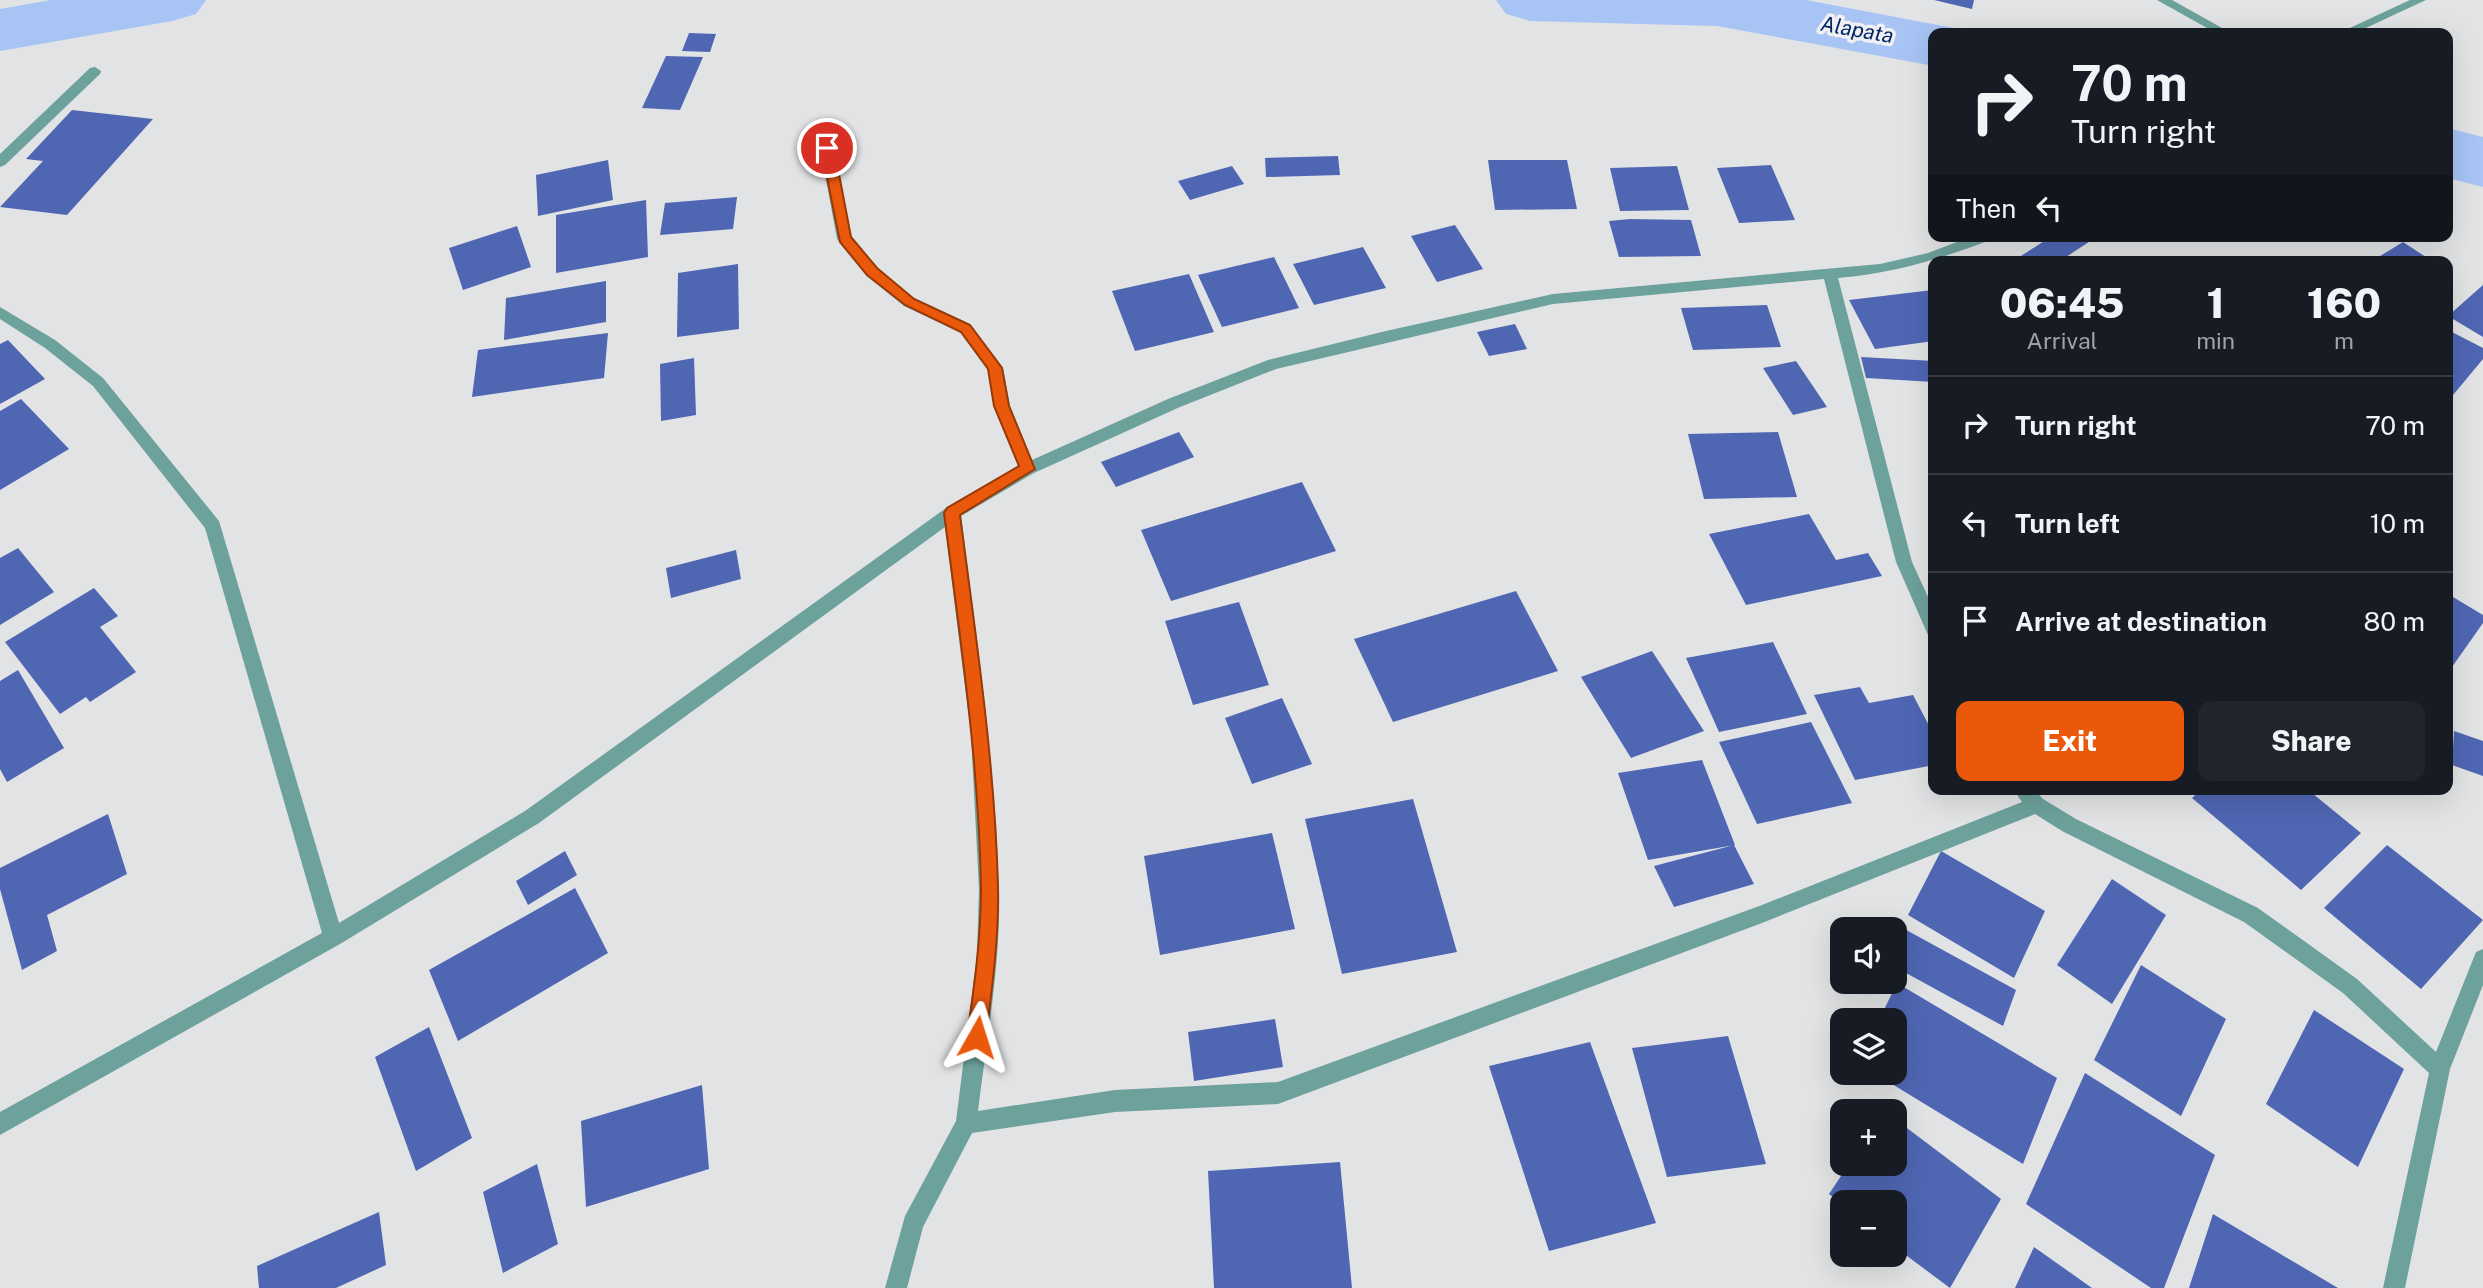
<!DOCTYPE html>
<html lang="en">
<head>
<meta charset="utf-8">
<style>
  :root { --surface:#171b24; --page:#20242c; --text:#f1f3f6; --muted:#9ea1a6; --line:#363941; --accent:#ea580c }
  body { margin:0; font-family:"Public Sans",sans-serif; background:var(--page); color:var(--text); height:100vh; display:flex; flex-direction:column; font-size:26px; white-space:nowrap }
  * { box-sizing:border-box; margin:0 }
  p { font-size:23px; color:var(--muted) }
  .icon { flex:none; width:38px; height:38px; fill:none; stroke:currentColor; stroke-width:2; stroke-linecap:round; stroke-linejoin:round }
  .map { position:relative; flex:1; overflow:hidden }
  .drawer { position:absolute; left:1928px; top:256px; width:525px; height:539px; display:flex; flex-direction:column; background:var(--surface); border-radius:14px; box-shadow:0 7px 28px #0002 }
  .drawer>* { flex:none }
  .hud { position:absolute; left:1928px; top:28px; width:525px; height:214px; border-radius:14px; box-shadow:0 7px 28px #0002; background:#171b24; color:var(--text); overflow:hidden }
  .fabs { position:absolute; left:1830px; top:917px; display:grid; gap:14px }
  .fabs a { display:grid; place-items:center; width:77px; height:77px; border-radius:14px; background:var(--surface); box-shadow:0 7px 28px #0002; font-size:35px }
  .pin { position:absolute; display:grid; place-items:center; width:60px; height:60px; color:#fff; margin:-30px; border:4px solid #fff; border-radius:50%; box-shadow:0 2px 7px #0007 }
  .me { position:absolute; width:77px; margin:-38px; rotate:6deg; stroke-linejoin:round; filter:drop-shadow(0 0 5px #0008) }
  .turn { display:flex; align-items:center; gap:24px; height:147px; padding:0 28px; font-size:32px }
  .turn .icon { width:91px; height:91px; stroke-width:2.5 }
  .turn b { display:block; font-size:49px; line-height:60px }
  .then { display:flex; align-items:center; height:66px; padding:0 28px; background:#0003; gap:14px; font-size:26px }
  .eta { display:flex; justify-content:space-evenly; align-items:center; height:119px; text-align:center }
  .eta b { font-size:42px; font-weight:800; line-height:49px }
  .action { display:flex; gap:14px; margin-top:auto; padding:14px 28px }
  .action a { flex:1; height:80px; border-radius:14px; background:var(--accent); color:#fff; font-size:28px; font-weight:800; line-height:80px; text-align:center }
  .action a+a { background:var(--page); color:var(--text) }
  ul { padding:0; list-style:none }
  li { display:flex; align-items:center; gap:21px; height:98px; padding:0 28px; border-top:2px solid var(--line) }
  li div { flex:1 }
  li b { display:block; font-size:26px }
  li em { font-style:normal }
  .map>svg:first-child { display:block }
</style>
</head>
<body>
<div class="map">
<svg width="2483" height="1288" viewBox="0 0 2483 1288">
  <rect width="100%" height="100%" fill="#e2e3e5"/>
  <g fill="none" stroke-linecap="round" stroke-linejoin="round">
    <path fill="#a7c4f4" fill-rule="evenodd" d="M 51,0 L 206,0 L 196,14 L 172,21 L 0,51 L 0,9 Z
      M 1496,0 L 1806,0 L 1959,29 L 1962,33 L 1934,33 L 1934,66 L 1717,26 L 1530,21 L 1506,14 Z
      M 2448,128 L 2483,137 L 2483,187 L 2448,178 Z"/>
  </g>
  <path fill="#4f66b3" d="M 1934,0 L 1974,0 L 1972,9 Z
    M 689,33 L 716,34 L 710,52 L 682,51 Z
    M 666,56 L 703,57 L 680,110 L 642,108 Z
    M 72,110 L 153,119 L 67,215 L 0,207 L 43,161 L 26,159 Z
    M 1338,156 L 1340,175 L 1266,177 L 1265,158 Z
    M 608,160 L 613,200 L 538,216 L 536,175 Z
    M 1488,160 L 1567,160 L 1577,209 L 1495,210 Z
    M 1771,165 L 1795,220 L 1739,223 L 1717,168 Z
    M 1232,166 L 1244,184 L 1190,200 L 1178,181 Z
    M 1677,166 L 1689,210 L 1620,211 L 1610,168 Z
    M 737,197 L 733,229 L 660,235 L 665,203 Z
    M 646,200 L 648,257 L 556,273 L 556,215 Z
    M 1630,219 L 1691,220 L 1701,256 L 1619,257 L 1609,221 Z
    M 1455,225 L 1483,269 L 1437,282 L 1411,236 Z
    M 517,226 L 531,267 L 463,290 L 449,248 Z
    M 2052,236 L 2098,236 L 2060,261 L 2027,261 L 2021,256 Z
    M 2403,242 L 2432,261 L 2372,261 Z
    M 1363,247 L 1386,288 L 1314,305 L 1293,264 Z
    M 1274,257 L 1299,308 L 1222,327 L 1198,275 Z
    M 738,264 L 739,329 L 677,337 L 678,273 Z
    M 1189,274 L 1214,332 L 1135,351 L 1112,291 Z
    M 606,281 L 606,322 L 504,340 L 506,298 Z
    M 2483,285 L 2483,337 L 2448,316 Z
    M 1933,290 L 1934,341 L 1875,349 L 1849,300 Z
    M 1767,305 L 1781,347 L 1693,350 L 1681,308 Z
    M 1515,324 L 1527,349 L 1489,356 L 1477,332 Z
    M 2448,330 L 2483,348 L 2483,359 L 2453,395 L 2448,393 Z
    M 608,333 L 604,378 L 472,397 L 478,350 Z
    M 8,340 L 45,379 L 0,404 L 0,344 Z
    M 1861,357 L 1934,361 L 1934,382 L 1866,378 Z
    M 694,358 L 696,415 L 661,421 L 660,364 Z
    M 1796,361 L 1827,407 L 1793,415 L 1763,368 Z
    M 21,399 L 69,449 L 0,490 L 0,411 Z
    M 1179,432 L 1194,457 L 1116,487 L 1101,462 Z
    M 1778,432 L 1797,497 L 1704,499 L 1688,434 Z
    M 1302,482 L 1336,551 L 1171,601 L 1141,530 Z
    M 1809,514 L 1836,560 L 1868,553 L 1882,576 L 1746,605 L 1709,534 Z
    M 18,548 L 54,592 L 0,625 L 0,558 Z
    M 736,550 L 741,579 L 671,598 L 666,568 Z
    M 94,588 L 118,616 L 100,627 L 136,672 L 90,702 L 86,697 L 60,714 L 5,642 Z
    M 1516,591 L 1558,671 L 1393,722 L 1354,639 Z
    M 2448,594 L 2483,615 L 2483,623 L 2452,667 L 2448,665 Z
    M 1239,602 L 1269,685 L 1193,705 L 1165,621 Z
    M 1773,642 L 1807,714 L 1719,732 L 1686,658 Z
    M 1652,651 L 1704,731 L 1631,758 L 1581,677 Z
    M 18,670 L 64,748 L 7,782 L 0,769 L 0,681 Z
    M 1860,687 L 1869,703 L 1913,695 L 1934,735 L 1934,765 L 1855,780 L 1814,695 Z
    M 1282,698 L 1312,764 L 1252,784 L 1225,718 Z
    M 1811,722 L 1852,803 L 1757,824 L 1719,742 Z
    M 2454,731 L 2483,741 L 2483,776 L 2452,765 Z
    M 1702,760 L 1735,845 L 1648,860 L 1618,773 Z
    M 2202,789 L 2307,789 L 2361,833 L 2301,890 L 2192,798 Z
    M 1413,799 L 1457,952 L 1342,974 L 1305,819 Z
    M 108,814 L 127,874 L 47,915 L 57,951 L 22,970 L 0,889 L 0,868 Z
    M 1272,833 L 1295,929 L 1160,955 L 1144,856 Z
    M 1734,845 L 1754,884 L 1674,907 L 1654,866 Z
    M 2387,845 L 2483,920 L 2421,989 L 2324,908 Z
    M 565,851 L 577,875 L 528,905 L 516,881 Z
    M 1941,851 L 2045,911 L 2014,978 L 1908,915 Z
    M 2112,879 L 2166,915 L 2112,1004 L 2057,965 Z
    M 575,888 L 608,953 L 458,1041 L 429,970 Z
    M 1888,920 L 2016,990 L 2003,1026 L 1895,967 L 1895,929 L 1884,929 Z
    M 2141,965 L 2226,1019 L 2181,1116 L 2094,1060 Z
    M 1897,983 L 2057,1078 L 2023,1164 L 1874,1073 L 1895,1073 L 1895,1020 L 1879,1020 Z
    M 2314,1010 L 2404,1069 L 2358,1167 L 2266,1104 Z
    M 1275,1019 L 1283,1067 L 1194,1081 L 1188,1032 Z
    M 429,1027 L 472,1138 L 416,1171 L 375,1057 Z
    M 1728,1036 L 1766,1164 L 1667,1177 L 1632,1048 Z
    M 1590,1042 L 1656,1223 L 1549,1251 L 1489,1066 Z
    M 2085,1073 L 2215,1155 L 2164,1288 L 2151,1288 L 2026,1204 Z
    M 702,1085 L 709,1169 L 586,1207 L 581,1121 Z
    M 1895,1119 L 2001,1199 L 1950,1288 L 1895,1247 L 1895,1202 L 1843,1202 L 1843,1205 L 1829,1194 L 1849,1164 L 1895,1164 Z
    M 1340,1162 L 1352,1288 L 1214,1288 L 1208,1171 Z
    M 537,1164 L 558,1244 L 503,1273 L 483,1192 Z
    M 379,1212 L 386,1265 L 336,1288 L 259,1288 L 257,1266 Z
    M 2213,1214 L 2338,1288 L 2189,1288 Z
    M 2034,1247 L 2092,1288 L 2015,1288 Z"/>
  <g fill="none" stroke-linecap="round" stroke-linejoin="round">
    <path fill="#6da19c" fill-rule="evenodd" d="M 2157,0 L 2172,0 L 2231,33 L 2216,33 Z
      M 2410,0 L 2426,0 L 2355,33 L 2339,33 Z
      M 95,67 L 101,71 L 100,74 L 5,165 L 0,167 L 0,154 L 90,68 Z
      M 823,121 L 830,125 L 851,238 L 877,268 L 914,298 L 970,324 L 1003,368 L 1010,406 L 1032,460 L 1168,399 L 1268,360 L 1386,331 L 1553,294 L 1880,264 L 1928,253 L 1973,236 L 1995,236 L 1993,239 C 1941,259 1894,273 1838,278 L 1912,562 L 1934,610 L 1934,637 L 1928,635 L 1896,562 L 1824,279 L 1553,304 L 1276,369 L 1180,407 L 1034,473 L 961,516 C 977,640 995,763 999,888 C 1001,962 987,1037 978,1111 L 1115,1090 L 1278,1082 L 1762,905 L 2022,802 L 2013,789 L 2034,789 L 2043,799 L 2076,819 L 2258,908 L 2357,979 L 2436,1052 L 2476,952 L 2483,949 L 2483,985 L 2450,1069 L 2405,1288 L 2383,1288 L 2429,1073 L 2343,993 L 2244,922 L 2062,831 L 2035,814 L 1762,923 L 1278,1104 L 1115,1112 L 972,1133 L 923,1227 L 907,1288 L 885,1288 L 905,1216 L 956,1121 L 977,955 L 979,889 L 971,735 L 945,527 L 539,823 L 340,944 L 0,1135 L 0,1112 L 322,933 L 205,528 L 93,386 L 45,348 L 0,319 L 0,307 L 55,340 L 103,378 L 219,521 L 339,923 L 525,811 L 946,508 L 1019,466 L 994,406 L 988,369 L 960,332 L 904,306 L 867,276 L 837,239 L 816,125 Z"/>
  </g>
  <path fill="#ea580c" stroke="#983908" stroke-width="2" d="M 827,144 L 834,148 L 851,237 L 877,268 L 914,299 L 970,325 L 1002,368 L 1009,406 L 1035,469 L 960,515 C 976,639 995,763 998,888 C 999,938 992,988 986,1037 L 983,1044 L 977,1047 L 970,1044 L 967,1037 C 974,988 981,939 981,889 C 979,763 960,637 944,513 L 947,508 L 1019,466 L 994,406 L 988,369 L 961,332 L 905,305 L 867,275 L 840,242 L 821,148 Z"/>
  <g text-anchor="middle" stroke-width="7" stroke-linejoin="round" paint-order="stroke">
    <g font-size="21" font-style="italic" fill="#002568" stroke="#f0f0f2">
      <text transform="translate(1857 30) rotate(10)" y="7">Alapata</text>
    </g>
  </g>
</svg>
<div class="fabs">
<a><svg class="icon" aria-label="sound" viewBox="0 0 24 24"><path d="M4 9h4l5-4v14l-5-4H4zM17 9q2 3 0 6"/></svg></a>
<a><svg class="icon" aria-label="layers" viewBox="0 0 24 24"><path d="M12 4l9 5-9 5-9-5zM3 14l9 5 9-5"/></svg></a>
<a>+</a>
<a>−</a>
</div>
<div class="pin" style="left:827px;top:148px;background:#d93025"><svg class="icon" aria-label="arrive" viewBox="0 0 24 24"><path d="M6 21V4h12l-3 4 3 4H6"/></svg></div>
<svg class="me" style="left:977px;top:1037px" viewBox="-20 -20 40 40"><path d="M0-17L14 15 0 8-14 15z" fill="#ea580c" stroke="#fff" stroke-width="4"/></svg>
<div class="hud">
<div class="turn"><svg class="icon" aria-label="right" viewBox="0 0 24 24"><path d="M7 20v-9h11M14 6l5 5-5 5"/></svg><div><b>70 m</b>Turn right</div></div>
<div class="then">Then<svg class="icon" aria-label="left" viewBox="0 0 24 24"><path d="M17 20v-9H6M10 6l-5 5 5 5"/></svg></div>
</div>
<section class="drawer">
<div class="eta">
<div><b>06:45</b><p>Arrival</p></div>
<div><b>1</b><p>min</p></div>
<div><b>160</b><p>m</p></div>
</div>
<ul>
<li><svg class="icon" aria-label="right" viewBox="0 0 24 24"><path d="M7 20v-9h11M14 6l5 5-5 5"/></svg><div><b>Turn right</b></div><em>70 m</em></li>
<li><svg class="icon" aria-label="left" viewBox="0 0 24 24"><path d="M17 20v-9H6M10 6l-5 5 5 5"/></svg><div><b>Turn left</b></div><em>10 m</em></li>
<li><svg class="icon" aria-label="arrive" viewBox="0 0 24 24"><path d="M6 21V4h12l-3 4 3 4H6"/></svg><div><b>Arrive at destination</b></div><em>80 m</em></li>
</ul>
<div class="action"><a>Exit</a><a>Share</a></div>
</section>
</div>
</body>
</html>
